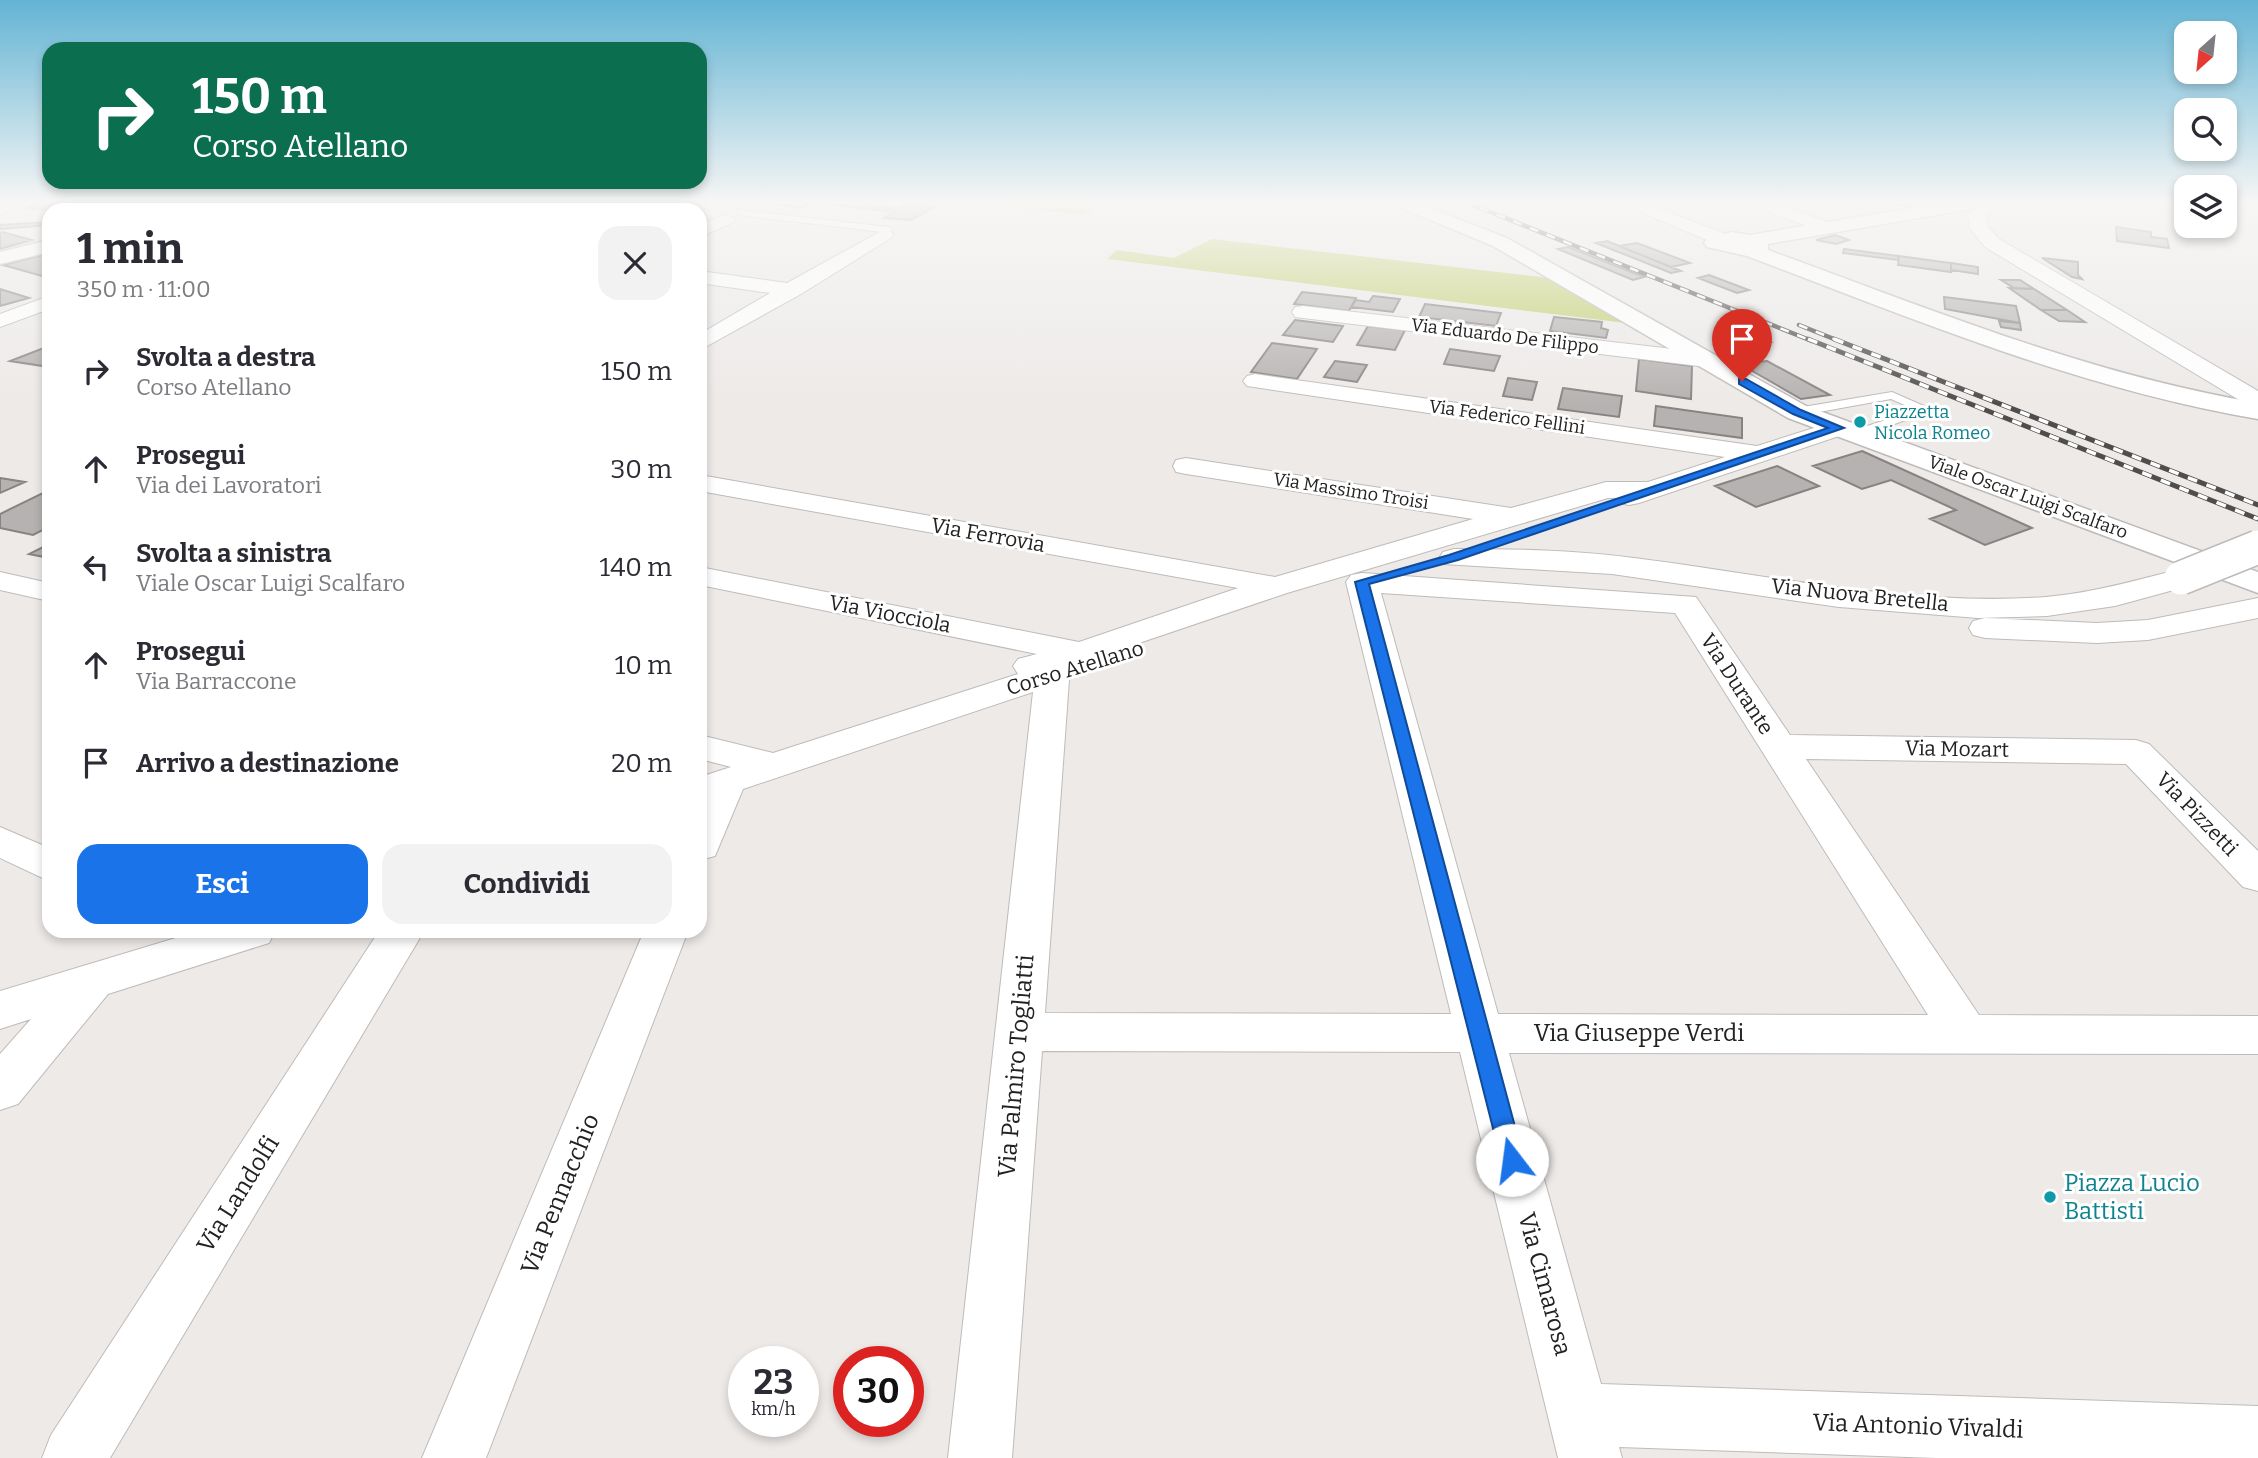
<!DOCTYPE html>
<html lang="it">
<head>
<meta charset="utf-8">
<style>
  :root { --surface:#fff; --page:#f2f2f3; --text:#2b2b33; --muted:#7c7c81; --accent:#1a73e8 }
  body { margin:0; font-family:Bitter,serif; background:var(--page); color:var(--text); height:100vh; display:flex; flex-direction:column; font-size:26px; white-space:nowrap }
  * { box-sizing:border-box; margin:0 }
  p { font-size:23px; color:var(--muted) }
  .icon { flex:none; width:38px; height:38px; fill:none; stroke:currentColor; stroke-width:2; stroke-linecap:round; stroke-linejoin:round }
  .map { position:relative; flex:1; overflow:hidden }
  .details { position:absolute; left:42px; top:203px; width:665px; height:735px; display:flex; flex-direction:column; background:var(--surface); border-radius:21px; box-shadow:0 4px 10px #0003 }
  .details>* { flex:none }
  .top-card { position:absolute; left:42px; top:42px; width:665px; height:147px; border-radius:21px; box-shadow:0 4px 10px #0003; background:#0b6e4f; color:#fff; overflow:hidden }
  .needle { width:46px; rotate:207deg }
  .buttons { position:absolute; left:2174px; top:21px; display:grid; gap:14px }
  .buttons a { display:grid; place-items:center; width:63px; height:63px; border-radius:14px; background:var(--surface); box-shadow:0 4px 10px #0003; font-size:35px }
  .speed { position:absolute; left:728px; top:1346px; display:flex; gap:14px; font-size:35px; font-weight:700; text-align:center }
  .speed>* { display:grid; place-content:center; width:91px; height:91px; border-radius:50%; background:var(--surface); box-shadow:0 4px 10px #0003; line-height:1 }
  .speed small { font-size:18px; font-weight:400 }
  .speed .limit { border:10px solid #d22; background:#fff; color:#111 }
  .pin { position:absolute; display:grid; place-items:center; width:60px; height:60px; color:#fff; margin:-72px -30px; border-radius:50% 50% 50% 0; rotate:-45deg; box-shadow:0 0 7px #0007 }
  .pin .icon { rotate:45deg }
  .me { position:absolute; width:77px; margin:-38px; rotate:345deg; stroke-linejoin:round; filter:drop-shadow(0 0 5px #0008) }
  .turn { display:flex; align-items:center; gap:24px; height:147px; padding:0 35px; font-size:32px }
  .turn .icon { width:91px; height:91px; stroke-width:2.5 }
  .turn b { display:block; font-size:49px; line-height:60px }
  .round { display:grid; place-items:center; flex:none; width:74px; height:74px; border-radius:21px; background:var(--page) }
  .overview { display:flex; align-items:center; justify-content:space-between; height:119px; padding:0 35px }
  h1 { font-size:42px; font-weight:700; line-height:52px }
  .cta { display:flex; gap:14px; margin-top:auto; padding:14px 35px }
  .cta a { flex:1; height:80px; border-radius:21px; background:var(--accent); color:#fff; font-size:28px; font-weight:700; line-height:80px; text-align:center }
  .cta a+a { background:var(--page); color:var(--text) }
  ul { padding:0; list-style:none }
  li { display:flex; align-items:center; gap:21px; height:98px; padding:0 35px }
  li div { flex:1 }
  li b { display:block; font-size:26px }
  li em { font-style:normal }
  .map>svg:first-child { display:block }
</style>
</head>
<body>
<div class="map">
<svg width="2258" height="1458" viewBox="0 0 2258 1458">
  <rect width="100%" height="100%" fill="#edeae8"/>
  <path fill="#c0ce6d" d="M 971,201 L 1101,201 L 1084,215 L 968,203 Z
    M 1212,239 L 1550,278 L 1626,323 L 1107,259 L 1117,250 L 1174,258 Z"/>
  <path fill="#b5b2b1" stroke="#868381" stroke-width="2" d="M 50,201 L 80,201 L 52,210 L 27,208 Z
    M 99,201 L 150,201 L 132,207 L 79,208 Z
    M 783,201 L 875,201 L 885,202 L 877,207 L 899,209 L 909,203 L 935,207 L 911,220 L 884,218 L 894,212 L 812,202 L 801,208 L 776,204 Z
    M 1939,201 L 1947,204 L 1917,208 L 1886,202 Z
    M 378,202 L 399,204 L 385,210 L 353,210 Z
    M 49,222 L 49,225 L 0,229 L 0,225 Z
    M 2116,227 L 2151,232 L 2151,237 L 2167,239 L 2169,248 L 2117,241 Z
    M 0,233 L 2,232 L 32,240 L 0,249 Z
    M 1835,235 L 1849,240 L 1836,244 L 1816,240 Z
    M 1607,241 L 1619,246 L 1681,271 L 1671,273 L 1596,243 Z
    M 1637,243 L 1690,263 L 1671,267 L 1619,246 Z
    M 1568,247 L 1644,277 L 1633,280 L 1558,249 Z
    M 1844,249 L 1899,256 L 1898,260 L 1843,253 Z
    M 47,254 L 49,278 L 3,265 Z
    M 1899,256 L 1951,263 L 1951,272 L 1898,265 Z
    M 2042,258 L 2078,262 L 2078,275 L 2082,279 L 2072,277 Z
    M 1951,263 L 1978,267 L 1978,274 L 1951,270 Z
    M 1709,275 L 1749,290 L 1737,293 L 1698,278 Z
    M 2001,280 L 2020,280 L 2034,289 L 2014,288 Z
    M 2009,288 L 2034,289 L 2067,310 L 2041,310 Z
    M 0,289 L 29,298 L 0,306 Z
    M 1302,292 L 1356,298 L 1349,311 L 1294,304 Z
    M 1373,296 L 1400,299 L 1393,312 L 1351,307 L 1356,300 L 1369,302 Z
    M 1944,297 L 2016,306 L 2020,323 L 1945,309 Z
    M 1425,304 L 1501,313 L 1496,326 L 1419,317 Z
    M 2041,310 L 2067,310 L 2085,322 L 2059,321 Z
    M 1554,317 L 1602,322 L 1601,328 L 1608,330 L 1606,338 L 1550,331 Z
    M 1295,320 L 1343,326 L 1333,342 L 1283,335 Z
    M 1999,321 L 2020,323 L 2021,330 L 2001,327 Z
    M 1368,326 L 1405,330 L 1395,350 L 1357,345 Z
    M 1744,331 L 1771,342 L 1757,346 L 1729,334 Z
    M 1272,343 L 1317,349 L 1297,379 L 1251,372 Z
    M 49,346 L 49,367 L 10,361 Z
    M 1450,349 L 1500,356 L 1494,371 L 1444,364 Z
    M 1732,350 L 1747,359 L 1736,360 L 1721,352 Z
    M 1639,359 L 1692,366 L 1691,399 L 1636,391 Z
    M 1335,361 L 1367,365 L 1357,382 L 1324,377 Z
    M 1767,361 L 1830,395 L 1801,399 L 1740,364 Z
    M 1508,378 L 1537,382 L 1532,400 L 1503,396 Z
    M 1563,388 L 1622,396 L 1619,417 L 1558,409 Z
    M 1656,406 L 1742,418 L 1742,438 L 1654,426 Z
    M 1862,451 L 2032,528 L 1985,545 L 1930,519 L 1956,510 L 1891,480 L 1862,489 L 1813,466 Z
    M 1777,466 L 1819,486 L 1756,507 L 1715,486 Z
    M 0,478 L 25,482 L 0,493 Z
    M 49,490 L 49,527 L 33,535 L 0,528 L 0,514 Z
    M 49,544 L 49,558 L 29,554 Z"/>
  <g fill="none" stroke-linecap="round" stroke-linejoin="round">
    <g stroke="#bebbb9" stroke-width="2">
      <path id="lane" d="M 156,201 L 176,201 L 134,210 L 115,210 Z
        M 737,210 L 889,227 L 893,230 L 885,237 L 881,234 L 882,232 L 740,215 Z
        M 1892,392 L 1933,410 L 1856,438 L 1850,434 L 1852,431 L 1916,410 L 1891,399 L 1797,416 L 1791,412 L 1797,408 Z"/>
    </g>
    <g stroke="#bebbb9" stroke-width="2">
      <path id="street" d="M 9,201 L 35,201 L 0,215 L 0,204 Z
        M 309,201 L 344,201 L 342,205 L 317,210 L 282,210 L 285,206 Z
        M 420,201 L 444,201 L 429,210 L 405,210 Z
        M 1615,201 L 1639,201 L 1728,235 L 1730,239 L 1721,245 L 1714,243 Z
        M 1743,201 L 1768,201 L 1833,224 L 1836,228 L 1827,233 L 1821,232 Z
        M 1982,201 L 2001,201 L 1986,215 L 1988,227 L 1999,239 L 2258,391 L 2258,408 L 2249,406 L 1985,247 L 1970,228 L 1968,214 Z
        M 726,214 L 735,219 L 732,223 L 700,237 L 700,225 Z
        M 885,229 L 894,234 L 891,238 L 801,294 L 700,350 L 700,334 L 770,293 L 700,283 L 700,271 L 787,283 Z
        M 49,296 L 49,309 L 0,327 L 0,314 Z
        M 1303,306 L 1707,353 L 1715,355 L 1719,360 L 1715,365 L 1707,367 L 1295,317 L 1292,312 L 1295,307 Z
        M 1255,374 L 1757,446 L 1839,420 L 1848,423 L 1852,428 L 1848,433 L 1639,503 L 1629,505 L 1619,503 L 1616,498 L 1608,498 L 1287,593 L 1074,665 L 1078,671 L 1069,680 L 1045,1013 L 1451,1014 L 1346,582 L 1351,575 L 1362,573 L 1696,597 L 1790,735 L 2136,740 L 2149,744 L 2258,851 L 2258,891 L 2243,887 L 2126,764 L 1806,759 L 1979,1015 L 2258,1016 L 2258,1054 L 1509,1053 L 1601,1384 L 2258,1406 L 2258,1458 L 1937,1458 L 1619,1447 L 1622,1458 L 1558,1458 L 1460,1052 L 1042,1051 L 1012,1458 L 948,1458 L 1033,692 L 743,789 L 715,856 L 700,860 L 700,777 L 731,767 L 700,759 L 700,735 L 773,753 L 1018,674 L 1013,666 L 1018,659 L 1037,654 L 700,585 L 700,567 L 1079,642 L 1238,588 L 700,491 L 700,475 L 1275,577 L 1473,519 L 1186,474 L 1176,472 L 1173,466 L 1176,460 L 1186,458 L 1511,508 L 1606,482 L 1648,482 L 1725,457 L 1247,386 L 1243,381 L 1247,376 ZM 1381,593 L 1675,613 L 1928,1015 L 1498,1014 Z
        M 1454,549 C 1514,549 1575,550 1634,558 C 1771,575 1908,607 2046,597 C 2093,593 2136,580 2181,569 L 2192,571 L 2197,578 L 2192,585 L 2115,606 L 2047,616 L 1978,618 L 1839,607 L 1612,574 L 1443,564 L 1439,558 L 1443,552 Z
        M 0,572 L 49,583 L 49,601 L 0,590 Z
        M 2258,598 L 2258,618 L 2148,640 L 2097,643 L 1985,638 L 1973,635 L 1969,628 L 1973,621 L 1985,618 L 2097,623 L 2148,620 Z
        M 0,827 L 49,848 L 49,881 L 0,858 Z
        M 199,931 L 275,931 L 269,943 L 108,994 L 18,1104 L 0,1110 L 0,1054 L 31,1019 L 0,1029 L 0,991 Z
        M 379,931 L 424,931 L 110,1458 L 42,1458 L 51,1435 Z
        M 644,931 L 688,931 L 486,1458 L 422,1458 Z"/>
    </g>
    <g stroke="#bebbb9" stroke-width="3">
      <path id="secondary" d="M 201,201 L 232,201 L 209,210 L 179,210 L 182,206 Z
        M 1385,201 L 1411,201 L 1507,238 L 1806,406 L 2258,572 L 2258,593 L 1788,418 L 1493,246 Z
        M 1954,201 L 1997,201 L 1988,206 L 1768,244 L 1768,250 C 1930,309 2087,374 2258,403 L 2258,419 C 2078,388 1916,320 1747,256 L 1707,247 L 1704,243 L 1707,239 L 1732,232 L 1750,235 Z
        M 49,240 L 49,252 L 0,264 L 0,252 Z"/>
    </g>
    <use href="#lane" fill="#fff" fill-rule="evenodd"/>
    <use href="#street" fill="#fff" fill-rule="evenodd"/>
    <use href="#secondary" fill="#fff" fill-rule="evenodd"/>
    <g stroke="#504e4d" stroke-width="4.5">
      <path id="rail-far1" d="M 1463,201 L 1812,341
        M 1799,325 L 1839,341"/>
    </g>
    <g stroke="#504e4d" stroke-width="5">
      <path id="rail" d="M 1808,339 L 2258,519
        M 1834,339 L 2258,505"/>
    </g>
    <use href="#rail-far1" stroke="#fff" stroke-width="2.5" stroke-dasharray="9" stroke-linecap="butt"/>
    <use href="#rail" stroke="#fff" stroke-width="3.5" stroke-dasharray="10" stroke-linecap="butt"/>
    <g stroke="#bebbb9" stroke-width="36" stroke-linecap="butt">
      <path id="street-bridge" d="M 2181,578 L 2258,547"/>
    </g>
    <use href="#street-bridge" stroke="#fff" stroke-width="33"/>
  </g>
  <linearGradient id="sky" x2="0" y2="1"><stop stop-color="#63b4d4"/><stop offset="0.5" stop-color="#f7f6f5"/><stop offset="1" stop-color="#f7f6f5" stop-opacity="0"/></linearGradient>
  <rect width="2258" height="405" fill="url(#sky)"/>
  <path fill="#1a73e8" stroke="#114b97" stroke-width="2" d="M 1739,379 L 1746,379 L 1801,410 L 1844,428 L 1458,560 L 1369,584 L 1524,1160 L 1520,1167 L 1512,1170 L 1504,1167 L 1501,1160 L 1355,582 L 1449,555 L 1828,428 L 1793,414 L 1739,384 Z"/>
  <g fill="#0f9aa8" stroke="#fff" stroke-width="2.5">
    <circle cx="1860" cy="422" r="7"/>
    <circle cx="2050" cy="1197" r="7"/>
  </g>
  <g text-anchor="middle" stroke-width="6" stroke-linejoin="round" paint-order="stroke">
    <g font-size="18" fill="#232221" stroke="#fff">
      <text transform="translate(1505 336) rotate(7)" y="6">Via Eduardo De Filippo</text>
      <text transform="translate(1507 417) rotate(8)" y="6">Via Federico Fellini</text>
      <text transform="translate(1351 491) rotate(9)" y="6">Via Massimo Troisi</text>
      <text transform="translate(2028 497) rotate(20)" y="6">Viale Oscar Luigi Scalfaro</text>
    </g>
    <g font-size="18" fill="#0d838f" stroke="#fff" text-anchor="start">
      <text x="1874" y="418">Piazzetta<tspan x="1874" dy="21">Nicola Romeo</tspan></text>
    </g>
    <g font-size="21" fill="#232221" stroke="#fff">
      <text transform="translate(988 535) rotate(10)" y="7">Via Ferrovia</text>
      <text transform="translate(1860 595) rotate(6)" y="7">Via Nuova Bretella</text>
      <text transform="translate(890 614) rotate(11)" y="7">Via Viocciola</text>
      <text transform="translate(1075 668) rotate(-17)" y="7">Corso Atellano</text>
      <text transform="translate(1737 684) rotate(57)" y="7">Via Durante</text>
      <text transform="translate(1957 749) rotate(1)" y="7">Via Mozart</text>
      <text transform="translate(2197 814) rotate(46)" y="7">Via Pizzetti</text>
    </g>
    <g font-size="24" fill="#232221" stroke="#fff">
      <text x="1639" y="1041">Via Giuseppe Verdi</text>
      <text transform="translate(1016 1066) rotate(-85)" y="8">Via Palmiro Togliatti</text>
      <text transform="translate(238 1194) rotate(-58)" y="8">Via Landolfi</text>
      <text transform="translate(560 1194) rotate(-68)" y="8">Via Pennacchio</text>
      <text transform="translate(1545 1284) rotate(75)" y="8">Via Cimarosa</text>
      <text transform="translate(1918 1426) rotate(2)" y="8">Via Antonio Vivaldi</text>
    </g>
    <g font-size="24" fill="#0d838f" stroke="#fff" text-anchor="start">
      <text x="2064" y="1191">Piazza Lucio<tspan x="2064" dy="28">Battisti</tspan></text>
    </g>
  </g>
</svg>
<div class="buttons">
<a><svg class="needle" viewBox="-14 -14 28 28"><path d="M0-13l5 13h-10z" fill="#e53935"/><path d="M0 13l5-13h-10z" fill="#7c7c81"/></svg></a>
<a><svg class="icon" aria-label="search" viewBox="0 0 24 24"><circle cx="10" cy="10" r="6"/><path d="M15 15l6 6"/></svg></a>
<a><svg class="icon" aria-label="layers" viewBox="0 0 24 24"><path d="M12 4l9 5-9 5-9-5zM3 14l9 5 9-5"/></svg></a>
</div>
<div class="speed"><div>23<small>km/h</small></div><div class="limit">30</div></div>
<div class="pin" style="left:1742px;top:381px;background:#d93025"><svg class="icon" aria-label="arrive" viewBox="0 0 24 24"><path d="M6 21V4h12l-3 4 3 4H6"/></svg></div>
<svg class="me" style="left:1512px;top:1160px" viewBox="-20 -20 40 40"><circle r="19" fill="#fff"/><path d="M0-13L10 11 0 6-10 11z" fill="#1a73e8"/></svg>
<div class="top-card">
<div class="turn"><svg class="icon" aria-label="right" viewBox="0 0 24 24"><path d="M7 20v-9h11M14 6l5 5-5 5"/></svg><div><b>150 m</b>Corso Atellano</div></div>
</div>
<section class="details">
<div class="overview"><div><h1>1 min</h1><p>350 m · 11:00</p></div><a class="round"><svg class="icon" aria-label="close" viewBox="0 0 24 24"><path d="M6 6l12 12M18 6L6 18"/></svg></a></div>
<ul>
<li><svg class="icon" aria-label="right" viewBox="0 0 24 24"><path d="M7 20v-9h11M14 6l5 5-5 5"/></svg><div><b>Svolta a destra</b><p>Corso Atellano</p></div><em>150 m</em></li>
<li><svg class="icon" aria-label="ahead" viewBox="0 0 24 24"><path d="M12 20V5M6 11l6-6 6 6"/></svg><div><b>Prosegui</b><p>Via dei Lavoratori</p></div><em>30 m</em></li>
<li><svg class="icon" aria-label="left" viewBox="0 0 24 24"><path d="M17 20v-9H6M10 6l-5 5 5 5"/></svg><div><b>Svolta a sinistra</b><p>Viale Oscar Luigi Scalfaro</p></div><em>140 m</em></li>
<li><svg class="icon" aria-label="ahead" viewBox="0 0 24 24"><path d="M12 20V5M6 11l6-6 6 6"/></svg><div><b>Prosegui</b><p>Via Barraccone</p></div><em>10 m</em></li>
<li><svg class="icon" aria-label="arrive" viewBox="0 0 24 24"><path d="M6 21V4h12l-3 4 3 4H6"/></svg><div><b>Arrivo a destinazione</b></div><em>20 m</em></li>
</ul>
<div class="cta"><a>Esci</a><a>Condividi</a></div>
</section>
</div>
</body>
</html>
